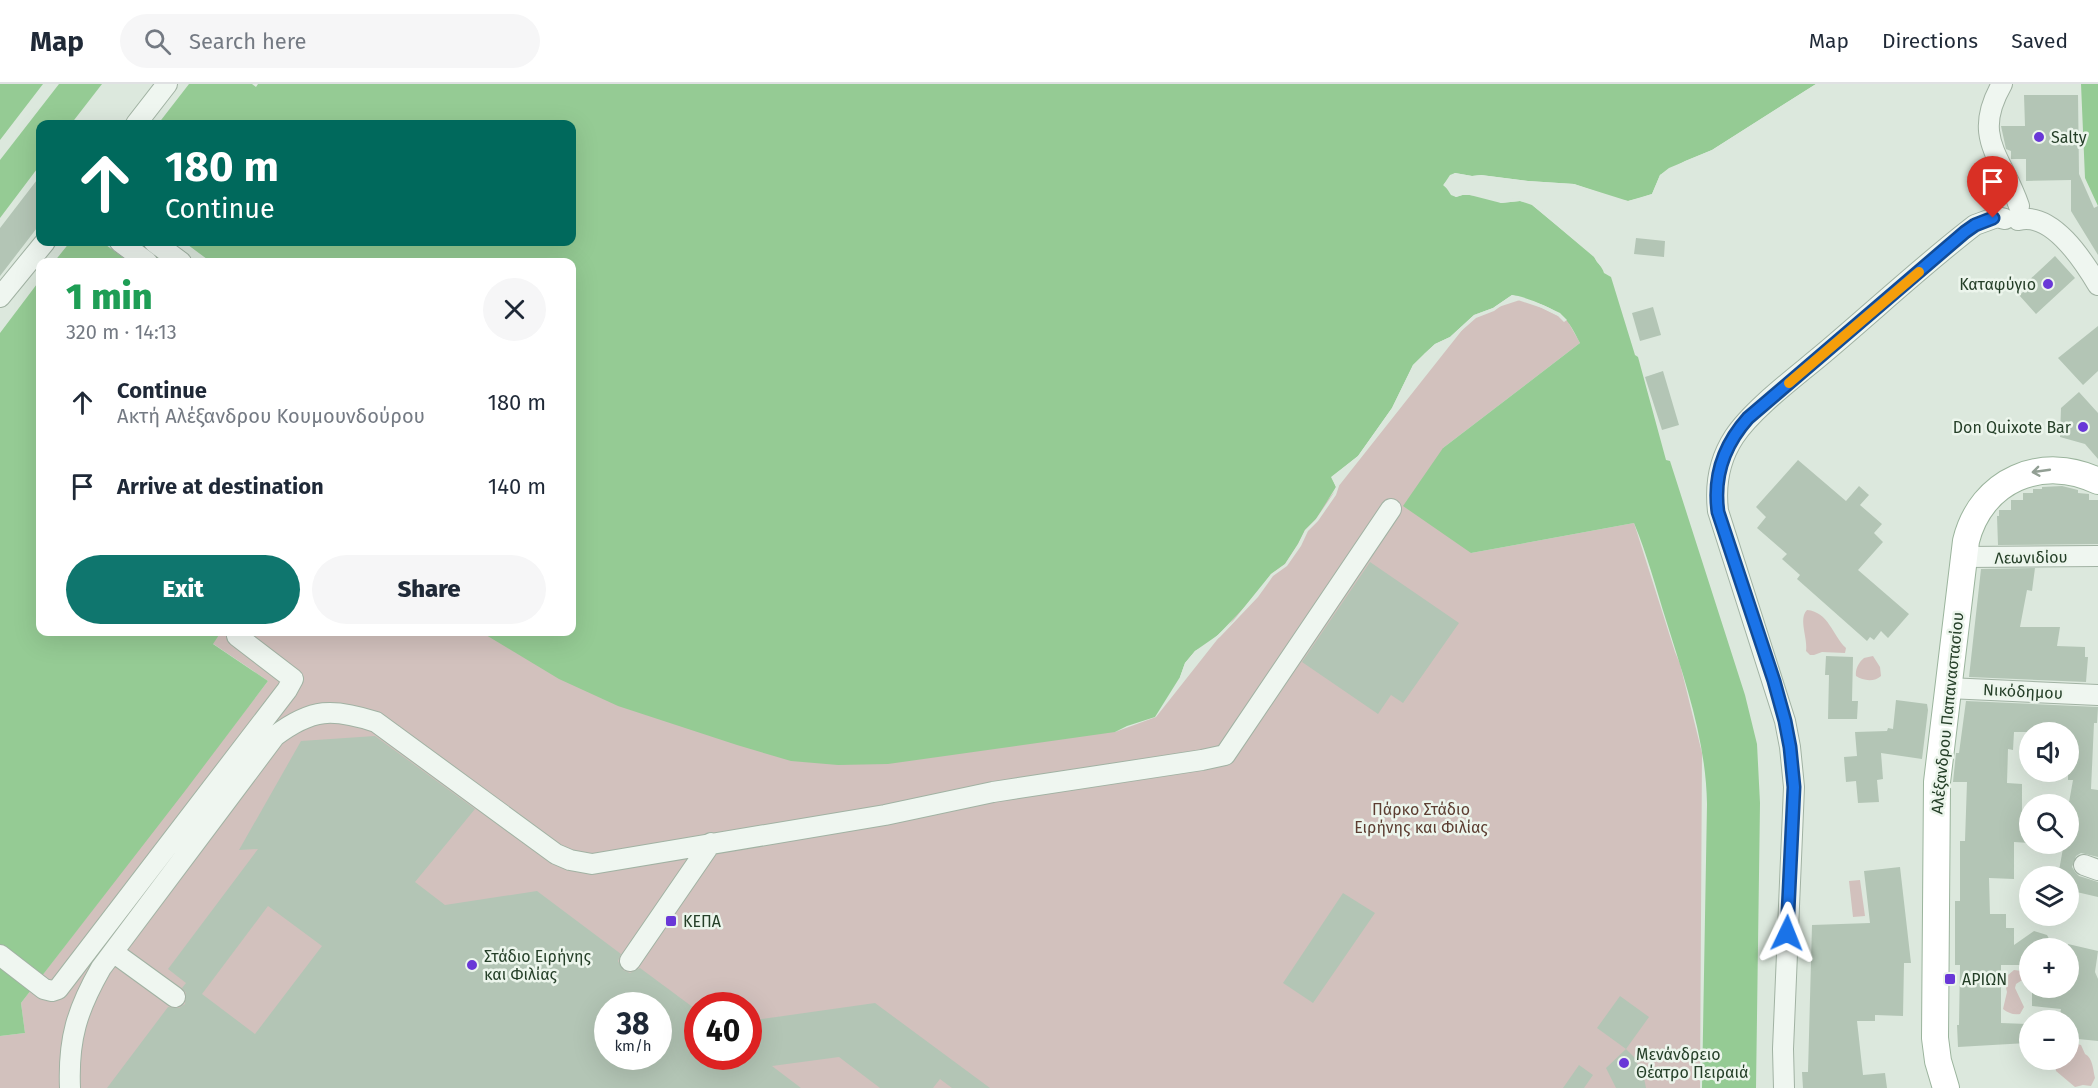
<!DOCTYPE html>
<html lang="en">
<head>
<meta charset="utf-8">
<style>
  :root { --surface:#fff; --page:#f6f6f7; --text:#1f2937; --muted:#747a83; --line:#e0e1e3; --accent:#0f766e }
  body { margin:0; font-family:"Fira Sans",sans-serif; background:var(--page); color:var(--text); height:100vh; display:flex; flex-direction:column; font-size:22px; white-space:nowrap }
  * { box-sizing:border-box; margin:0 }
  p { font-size:20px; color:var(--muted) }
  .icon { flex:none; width:33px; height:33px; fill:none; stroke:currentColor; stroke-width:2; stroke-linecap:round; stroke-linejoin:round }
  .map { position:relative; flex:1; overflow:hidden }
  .sheet { position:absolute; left:36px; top:174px; width:540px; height:378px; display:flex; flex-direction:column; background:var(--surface); border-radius:12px; box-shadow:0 6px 24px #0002 }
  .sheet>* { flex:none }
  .top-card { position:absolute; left:36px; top:36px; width:540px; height:126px; border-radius:12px; box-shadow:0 6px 24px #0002; background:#00695c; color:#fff; overflow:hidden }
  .tools { position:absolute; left:2019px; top:638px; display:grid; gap:12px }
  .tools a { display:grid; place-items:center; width:60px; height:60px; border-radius:50%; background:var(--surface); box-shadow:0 6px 24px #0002; font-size:30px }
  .speed { position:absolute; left:594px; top:908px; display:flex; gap:12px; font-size:30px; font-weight:700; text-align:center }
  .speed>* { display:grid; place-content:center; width:78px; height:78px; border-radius:50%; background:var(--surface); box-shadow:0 6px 24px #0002; line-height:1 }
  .speed small { font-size:15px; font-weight:400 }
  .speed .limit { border:9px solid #d22; background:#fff; color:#111 }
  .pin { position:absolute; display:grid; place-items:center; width:51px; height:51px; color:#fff; margin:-62px -26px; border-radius:50% 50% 50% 0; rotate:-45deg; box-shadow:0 0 6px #0007 }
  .pin .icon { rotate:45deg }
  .me { position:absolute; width:66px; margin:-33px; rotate:2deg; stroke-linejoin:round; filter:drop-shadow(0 0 4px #0008) }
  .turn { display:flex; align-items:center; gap:21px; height:126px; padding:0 30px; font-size:27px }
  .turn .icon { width:78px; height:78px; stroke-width:2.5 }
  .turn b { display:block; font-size:42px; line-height:51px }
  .round { display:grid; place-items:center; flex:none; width:63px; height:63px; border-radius:32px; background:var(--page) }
  .summary { display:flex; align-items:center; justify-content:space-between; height:102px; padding:0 30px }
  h1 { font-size:36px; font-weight:800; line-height:45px; color:#1e9e55 }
  .primary-button { display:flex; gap:12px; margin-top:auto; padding:12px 30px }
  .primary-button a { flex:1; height:69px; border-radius:36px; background:var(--accent); color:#fff; font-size:24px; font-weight:800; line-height:69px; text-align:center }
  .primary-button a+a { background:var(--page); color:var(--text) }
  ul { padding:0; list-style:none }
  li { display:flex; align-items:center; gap:18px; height:84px; padding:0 30px }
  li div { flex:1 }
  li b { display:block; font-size:22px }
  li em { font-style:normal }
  header { display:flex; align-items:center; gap:36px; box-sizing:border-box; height:84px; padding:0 30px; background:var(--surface); border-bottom:2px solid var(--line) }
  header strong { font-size:28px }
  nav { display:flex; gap:33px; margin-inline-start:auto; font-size:21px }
  .search { width:420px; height:54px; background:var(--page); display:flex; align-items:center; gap:15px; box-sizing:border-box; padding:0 21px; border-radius:33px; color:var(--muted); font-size:22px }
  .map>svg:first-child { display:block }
</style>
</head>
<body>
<header>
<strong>Map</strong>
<div class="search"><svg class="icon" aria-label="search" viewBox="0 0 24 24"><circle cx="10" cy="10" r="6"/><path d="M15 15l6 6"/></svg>Search here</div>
<nav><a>Map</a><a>Directions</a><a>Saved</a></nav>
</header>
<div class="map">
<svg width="2098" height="1004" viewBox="0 0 2098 1004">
  <rect width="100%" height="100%" fill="#dce8dd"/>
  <path fill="#d2c1bd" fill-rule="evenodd" d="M 1523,215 L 1567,236 L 1580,259 L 1443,364 L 1471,469 L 1634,439 L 1675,568 L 1680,580 L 1702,669 L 1700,1004 L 0,1004 L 0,952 L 25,949 L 21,919 L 268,597 L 212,559 L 222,548 L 496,548 L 1115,648 L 1156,633 L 1474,231 ZM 608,921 L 658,921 L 658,972 L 608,972 ZM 698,921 L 748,921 L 748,972 L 698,972 Z
    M 1807,526 C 1829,528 1832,551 1846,564 L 1845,569 L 1822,568 L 1814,571 L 1810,571 L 1806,567 C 1808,554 1798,535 1807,526 Z
    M 1873,572 L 1880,583 L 1881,592 C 1875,598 1863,597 1856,592 C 1855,585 1859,578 1864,574 Z
    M 1860,796 L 1865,832 L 1853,833 L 1849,797 Z
    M 2014,886 L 2022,887 L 2027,893 L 2016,900 L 2015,904 L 2024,923 L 2020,930 C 2013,931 2008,929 2003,925 L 2007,908 L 2005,900 L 2008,891 Z
    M 2069,958 L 2081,961 L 2085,970 C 2093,974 2093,986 2095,994 L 2091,1002 L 2083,1001 L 2075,1003 L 2056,987 L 2055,980 L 2063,975 L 2068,975 Z"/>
  <path fill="#95cb94" d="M 0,0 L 43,0 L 0,56 Z
    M 59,0 L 102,0 L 71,40 L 40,40 L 40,81 L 0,134 L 0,76 Z
    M 189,0 L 252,0 L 256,3 L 258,0 L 1816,0 L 1712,66 L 1669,84 L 1660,91 L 1652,110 L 1628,117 L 1574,100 L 1528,97 L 1481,91 L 1472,92 L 1455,89 L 1450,91 L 1444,100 L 1451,111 L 1456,113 L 1462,111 L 1469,111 L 1491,113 L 1501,119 L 1520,117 L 1530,119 L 1594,173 C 1597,179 1602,182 1604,189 L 1611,193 L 1635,271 L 1638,273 L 1666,376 L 1670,377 L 1745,611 L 1757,660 L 1760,719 L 1756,1004 L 1702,1004 L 1707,720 C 1706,656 1685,597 1666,536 C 1656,504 1647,470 1634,439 L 1471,469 L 1403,422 L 1443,364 L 1580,259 C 1575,250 1570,238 1561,231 C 1551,223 1524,212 1512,211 L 1493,224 L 1474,231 L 1450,253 L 1435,260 L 1425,269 L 1413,281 L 1392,324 L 1358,372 L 1332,393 L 1336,403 L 1316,435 L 1305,446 L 1298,460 L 1285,480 L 1271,490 L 1256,511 L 1218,551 L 1195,567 L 1185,579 L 1180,593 L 1155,633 L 1127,642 L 1115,648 L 888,680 L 838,681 L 791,677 L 737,661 L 618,622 L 559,595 L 481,548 L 572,548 L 572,178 L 211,178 L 184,158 L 572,158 L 572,40 L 158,40 Z
    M 2081,0 L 2098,0 L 2098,122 L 2085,94 Z
    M 70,158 L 102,158 L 129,178 L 54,178 Z
    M 40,196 L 40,548 L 221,548 L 213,560 L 268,597 L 185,707 L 21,919 L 25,949 L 0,952 L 0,249 Z"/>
  <path fill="#dce8dd" d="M 1816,0 L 1819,0 L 1818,2 L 1790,21 L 1743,48 L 1713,68 L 1671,87 L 1662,93 L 1654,112 L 1638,118 L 1621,119 L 1574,103 L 1528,100 L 1481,94 L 1472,95 L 1455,92 L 1447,98 L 1447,101 L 1456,110 L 1466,107 L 1487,112 L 1492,111 L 1502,116 L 1520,114 L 1531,117 L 1582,157 L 1597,171 L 1599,177 L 1604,181 L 1601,182 L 1597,178 L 1594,172 L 1532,121 L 1520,117 L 1501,119 L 1466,110 L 1456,113 L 1443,101 L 1455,89 L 1472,92 L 1481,91 L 1528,97 L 1574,100 L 1621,116 L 1628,117 L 1640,114 L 1652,110 L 1660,91 L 1685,77 L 1712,66 Z
    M 1512,211 L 1543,221 L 1560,229 L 1567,236 L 1564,238 L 1558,232 L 1542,224 L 1512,214 L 1494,227 L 1476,234 L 1452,255 L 1437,263 L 1427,271 L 1416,283 L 1395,326 L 1360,374 L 1335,393 L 1339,402 L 1336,411 L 1318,437 L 1308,447 L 1301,462 L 1287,482 L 1273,492 L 1258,513 L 1220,553 L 1197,569 L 1187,580 L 1182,595 L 1180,593 L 1185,579 L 1195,567 L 1208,560 L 1233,537 L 1271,490 L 1285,480 L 1298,460 L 1305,446 L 1316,435 L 1333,410 L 1336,403 L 1331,393 L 1358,372 L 1392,324 L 1413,281 L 1435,260 L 1450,253 L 1474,231 L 1493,224 Z"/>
  <path fill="#b3c5b5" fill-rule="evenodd" d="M 2024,11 L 2078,11 L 2079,90 L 2094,124 L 2098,122 L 2098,171 L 2071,127 L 2071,96 L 2026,97 L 2026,75 L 2011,75 L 2011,67 L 2006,65 L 2001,42 L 2025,42 Z
    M 40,92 L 40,140 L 0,192 L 0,144 Z
    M 1636,154 L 1665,157 L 1664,173 L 1634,170 Z
    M 2055,172 L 2075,194 L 2036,230 L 2019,211 L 2030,203 L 2026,199 Z
    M 1653,223 L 1661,251 L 1640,257 L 1632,229 Z
    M 2098,242 L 2098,287 L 2083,301 L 2058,274 Z
    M 1663,287 L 1679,341 L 1662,346 L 1645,293 Z
    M 2079,308 L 2098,329 L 2098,375 L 2085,360 L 2060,353 L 2061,324 Z
    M 1798,376 L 1846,417 L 1859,402 L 1869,411 L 1860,421 L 1882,440 L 1874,449 L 1883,458 L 1858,486 L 1909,530 L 1888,554 L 1881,547 L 1874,556 L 1870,553 L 1867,557 L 1797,495 L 1800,491 L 1782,475 L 1787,470 L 1757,444 L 1766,433 L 1756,423 Z
    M 2062,402 L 2078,406 L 2078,409 L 2089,410 L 2089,416 L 2098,416 L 2098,460 L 1998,461 L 1997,432 L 1999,432 L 1999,426 L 2011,426 L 2011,416 L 2023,416 L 2023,409 L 2033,409 L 2033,405 L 2042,405 L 2042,403 Z
    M 1370,478 L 1459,539 L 1403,619 L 1391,611 L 1378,630 L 1302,578 Z
    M 2035,484 L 2032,507 L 2027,506 L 2020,543 L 2060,543 L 2057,562 L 2085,563 L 2085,573 L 2088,573 L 2086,598 L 1969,593 L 1981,485 Z
    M 1826,572 L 1853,573 L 1852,617 L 1858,617 L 1857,635 L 1828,635 L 1829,591 L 1825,591 Z
    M 1896,616 L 1927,620 L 1928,626 L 1922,675 L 1881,669 L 1883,695 L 1877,696 L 1879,718 L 1858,719 L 1856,697 L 1846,698 L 1844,673 L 1857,672 L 1855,648 L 1887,647 L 1888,644 L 1893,645 Z
    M 1966,617 L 2098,623 L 2097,639 L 2094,639 L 2091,705 L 2098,706 L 2098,773 L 2081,769 L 2076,772 L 2072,783 L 2075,788 L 2079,792 L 2098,798 L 2098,813 L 2068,806 L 2068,792 L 2058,792 L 2064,759 L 2068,759 L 2068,724 L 2073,696 L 2068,696 L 2068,648 L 2014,648 L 2013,666 L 2008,665 L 2007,699 L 2022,700 L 2022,733 L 2030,733 L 2030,759 L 2014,758 L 2014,795 L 1989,794 L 1990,830 L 2006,830 L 2006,844 L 2014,844 L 2014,861 L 2034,847 L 2047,851 L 2054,864 L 2030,864 L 2030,881 L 2001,881 L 2001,939 L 2027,940 L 2027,959 L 1958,963 L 1957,941 L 1959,941 L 1960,881 L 1955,881 L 1955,817 L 1960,817 L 1960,757 L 1965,757 L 1967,698 L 1953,698 L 1956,669 L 1959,669 Z
    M 375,652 L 475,725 L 415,798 L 445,821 L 537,807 L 621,870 L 618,877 L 623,886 L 630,889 L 640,884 L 698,927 L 698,972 L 748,972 L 748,937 L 875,919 L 990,1004 L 952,1004 L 940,995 L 933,1004 L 880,1004 L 839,973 L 772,982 L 801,1004 L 107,1004 L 168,923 L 179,924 L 185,920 L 186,909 L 182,904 L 186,899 L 168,885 L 258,765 L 239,766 L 301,657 ZM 268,822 L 322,862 L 255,950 L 202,910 ZM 608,921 L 658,921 L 658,972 L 608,972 Z
    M 1900,783 L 1911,879 L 1904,879 L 1903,932 L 1875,931 L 1875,937 L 1857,937 L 1863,991 L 1885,989 L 1887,1004 L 1803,1004 L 1802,988 L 1808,988 L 1812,841 L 1870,839 L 1864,787 Z
    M 1343,809 L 1375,829 L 1313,919 L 1283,899 Z
    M 2068,860 L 2098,867 L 2095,888 L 2098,895 L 2098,957 L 2068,954 L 2068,936 L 2059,936 L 2061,925 L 2032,922 L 2032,903 L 2068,903 Z
    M 1620,912 L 1649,933 L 1626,965 L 1597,944 Z
    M 1626,965 L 1634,973 L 1644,994 L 1646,1004 L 1616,1004 L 1606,984 Z
    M 1579,981 L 1593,991 L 1584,1004 L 1563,1004 Z"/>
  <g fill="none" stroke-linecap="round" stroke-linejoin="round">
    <g stroke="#a1b2a3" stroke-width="22">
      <path id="minor" d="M 2002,0 C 1971,54 2002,72 2019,122
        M 136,40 L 167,0
        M 2018,136 C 2052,127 2083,176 2098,201
        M 120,158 L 147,178
        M 154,158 L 181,178
        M 0,213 L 45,158
        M 1964,473 L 2098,472
        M 1948,604 L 2098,611
        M 2084,781 L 2098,786
        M 113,868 L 175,913
        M 0,871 L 44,905 L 52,907 L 58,905 L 287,606 L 293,595 L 237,552
        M 630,877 L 711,759
        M 70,1004 C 68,955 77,926 101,884 L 275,652 C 312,624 333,624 376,638 L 556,770 L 570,776 L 592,780 L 885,731 L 993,708 L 1202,676 L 1225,671 L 1391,425
        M 1784,1004 L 1783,965 L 1794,703 L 1790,663 L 1785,637 L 1718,427 C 1715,401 1719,376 1734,353 C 1752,325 1798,291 1824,269 C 1875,226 1923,181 1975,141 L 1997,133 L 2005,135"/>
    </g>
    <g stroke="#9bb49d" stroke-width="28">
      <path id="major" d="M 1946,1004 L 1938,977 L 1935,954 L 1937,698 L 1966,457 C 1981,396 2042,370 2098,397"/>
    </g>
    <use href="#minor" stroke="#eff6f0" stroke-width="20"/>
    <use href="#major" stroke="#fff" stroke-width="26"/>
  </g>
  <defs><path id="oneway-shaft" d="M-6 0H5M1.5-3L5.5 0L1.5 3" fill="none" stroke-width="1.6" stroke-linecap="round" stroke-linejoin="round" transform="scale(1.5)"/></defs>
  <use stroke="#929f94" href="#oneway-shaft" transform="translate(2041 387) rotate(172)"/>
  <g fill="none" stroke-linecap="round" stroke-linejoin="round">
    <g stroke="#114b97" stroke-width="15">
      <path id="route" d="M 1787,849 L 1794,703 L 1790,663 L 1785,637 L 1774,597 L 1718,428 C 1713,392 1724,361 1748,334 L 1965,148 L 1975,141 L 1993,134"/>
    </g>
    <use href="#route" stroke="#1a73e8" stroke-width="10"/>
    <path stroke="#f59e0b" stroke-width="10" d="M 1789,299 L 1919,188"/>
  </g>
  <g fill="#6937d7" stroke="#ecf5ec" stroke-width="2">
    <circle cx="2039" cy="53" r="6"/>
    <circle cx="2048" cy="200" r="6"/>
    <circle cx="2083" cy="343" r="6"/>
    <rect x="665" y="831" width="12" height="12" rx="3"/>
    <circle cx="472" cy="881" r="6"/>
    <rect x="1944" y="889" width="12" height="12" rx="3"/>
    <circle cx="1624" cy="979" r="6"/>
  </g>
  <g text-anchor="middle" stroke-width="5" stroke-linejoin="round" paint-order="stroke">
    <g font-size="16" fill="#253f28" stroke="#ecf5ec" text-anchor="start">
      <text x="2051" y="59">Salty</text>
      <text x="2036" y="206" text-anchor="end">Καταφύγιο</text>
      <text x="2071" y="349" text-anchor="end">Don Quixote Bar</text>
      <text x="683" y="843">ΚΕΠΑ</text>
      <text x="484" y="878">Στάδιο Ειρήνης<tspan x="484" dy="18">και Φιλίας</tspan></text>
      <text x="1962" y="901">ΑΡΙΩΝ</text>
      <text x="1636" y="976">Μενάνδρειο<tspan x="1636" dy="18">Θέατρο Πειραιά</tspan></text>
    </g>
    <g font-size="16" fill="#253f28" stroke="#ecf5ec">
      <text transform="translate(2031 473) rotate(-1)" y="6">Λεωνιδίου</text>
      <text transform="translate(2023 607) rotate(3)" y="6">Νικόδημου</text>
      <text transform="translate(1947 629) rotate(-84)" y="6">Αλέξανδρου Παπαναστασίου</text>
    </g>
    <g font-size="16" fill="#5c3d31" stroke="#ecf5ec">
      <text x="1421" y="731">Πάρκο Στάδιο<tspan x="1421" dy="18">Ειρήνης και Φιλίας</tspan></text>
    </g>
  </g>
</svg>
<div class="tools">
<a><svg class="icon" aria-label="sound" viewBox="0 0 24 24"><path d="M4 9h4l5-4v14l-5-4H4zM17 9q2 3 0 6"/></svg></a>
<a><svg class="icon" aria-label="search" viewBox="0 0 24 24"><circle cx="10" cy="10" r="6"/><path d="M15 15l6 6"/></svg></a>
<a><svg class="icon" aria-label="layers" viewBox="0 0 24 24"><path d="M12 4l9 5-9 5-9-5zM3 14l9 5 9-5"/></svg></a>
<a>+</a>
<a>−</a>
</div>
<div class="speed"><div>38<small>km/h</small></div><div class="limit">40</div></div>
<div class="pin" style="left:1993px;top:134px;background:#d93025"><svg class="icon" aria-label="arrive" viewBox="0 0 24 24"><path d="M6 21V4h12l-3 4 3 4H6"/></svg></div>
<svg class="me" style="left:1787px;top:849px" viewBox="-20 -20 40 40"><path d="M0-17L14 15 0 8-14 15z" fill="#1a73e8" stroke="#fff" stroke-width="4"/></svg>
<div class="top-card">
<div class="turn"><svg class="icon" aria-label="ahead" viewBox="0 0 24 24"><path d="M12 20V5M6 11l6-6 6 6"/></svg><div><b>180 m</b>Continue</div></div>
</div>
<section class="sheet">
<div class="summary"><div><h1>1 min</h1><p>320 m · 14:13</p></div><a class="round"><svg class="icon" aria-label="close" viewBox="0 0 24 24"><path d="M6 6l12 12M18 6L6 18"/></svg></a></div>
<ul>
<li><svg class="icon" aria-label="ahead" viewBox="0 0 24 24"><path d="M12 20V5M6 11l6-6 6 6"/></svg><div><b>Continue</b><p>Ακτή Αλέξανδρου Κουμουνδούρου</p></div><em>180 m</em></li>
<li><svg class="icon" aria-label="arrive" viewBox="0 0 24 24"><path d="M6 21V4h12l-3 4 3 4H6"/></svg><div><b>Arrive at destination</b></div><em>140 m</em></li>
</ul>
<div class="primary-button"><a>Exit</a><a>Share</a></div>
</section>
</div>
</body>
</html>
